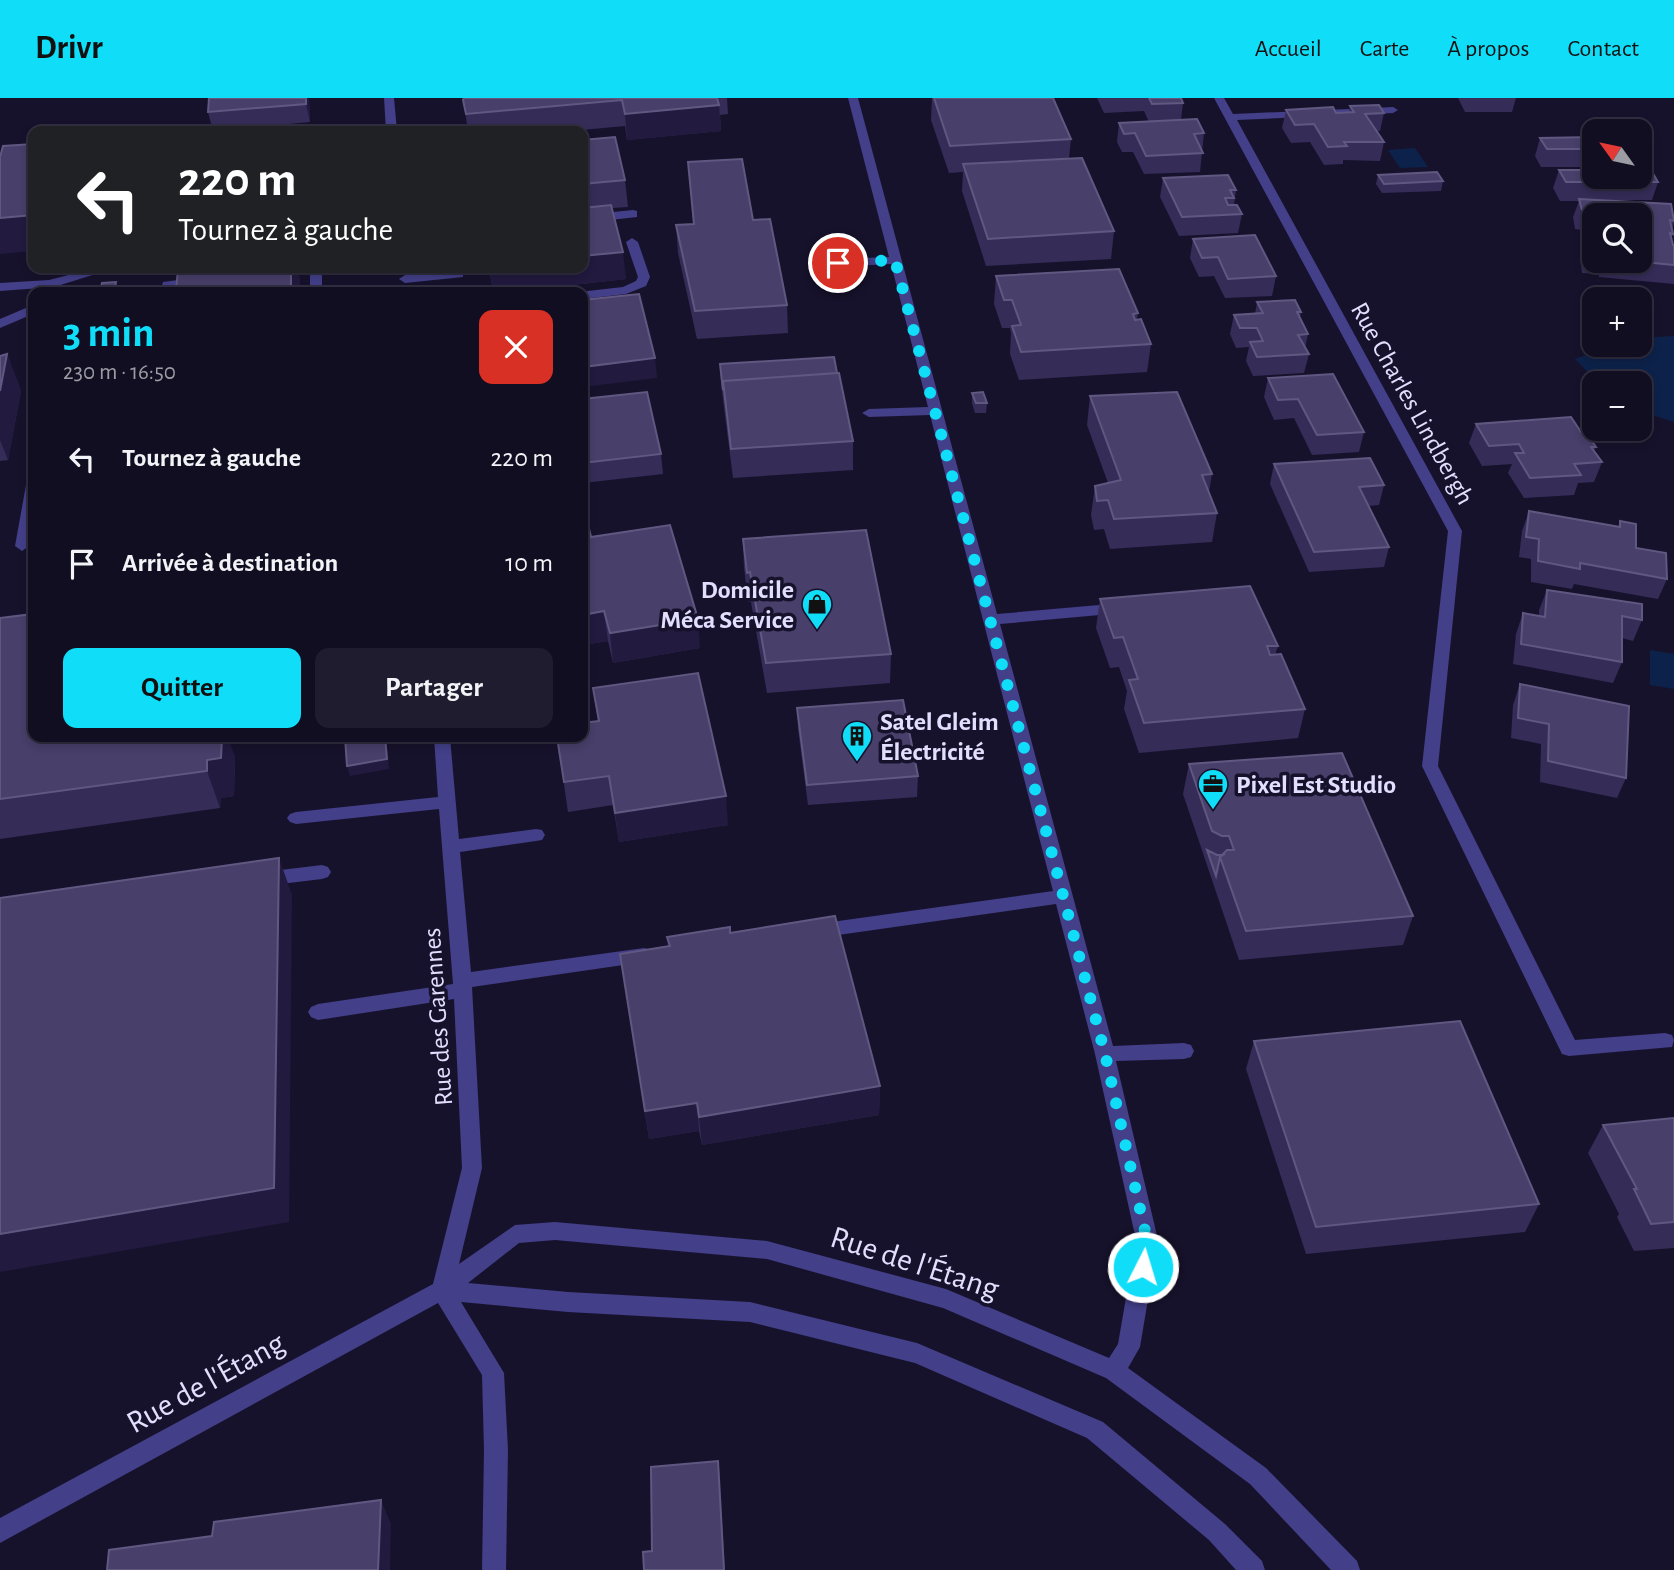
<!DOCTYPE html>
<html lang="fr">
<head>
<meta charset="utf-8">
<style>
  :root { --surface:#110e21; --page:#1e1c2e; --text:#f1f3f6; --muted:#9c9ca5; --line:#302e3f; --accent:#10ddf8 }
  body { margin:0; font-family:"Alegreya Sans",sans-serif; background:var(--page); color:var(--text); height:100vh; display:flex; flex-direction:column; font-size:26px; white-space:nowrap }
  * { box-sizing:border-box; margin:0 }
  p { font-size:23px; color:var(--muted) }
  .icon { flex:none; width:38px; height:38px; fill:none; stroke:currentColor; stroke-width:2; stroke-linecap:round; stroke-linejoin:round }
  .map { position:relative; flex:1; overflow:hidden }
  .panel { position:absolute; left:28px; top:189px; width:560px; height:455px; display:flex; flex-direction:column; background:var(--surface); border-radius:14px; box-shadow:0 4px 10px #0003,0 0 0 2px var(--line) }
  .panel>* { flex:none }
  .top-card { position:absolute; left:28px; top:28px; width:560px; height:147px; border-radius:14px; box-shadow:0 4px 10px #0003,0 0 0 2px var(--line); background:#202124; color:#fff; overflow:hidden }
  .needle { width:46px; rotate:303deg }
  .fabs { position:absolute; left:1582px; top:21px; display:grid; gap:14px }
  .fabs a { display:grid; place-items:center; width:70px; height:70px; border-radius:14px; background:var(--surface); box-shadow:0 4px 10px #0003,0 0 0 2px var(--line); font-size:35px }
  .pin { position:absolute; display:grid; place-items:center; width:60px; height:60px; color:#fff; margin:-30px; border:4px solid #fff; border-radius:50%; box-shadow:0 2px 7px #0007 }
  .me { position:absolute; width:77px; margin:-38px; rotate:5deg; stroke-linejoin:round; filter:drop-shadow(0 0 5px #0008) }
  .turn { display:flex; align-items:center; gap:24px; height:147px; padding:0 35px; font-size:32px }
  .turn .icon { width:91px; height:91px; stroke-width:2.5 }
  .turn b { display:block; font-size:49px; line-height:60px }
  .round { display:grid; place-items:center; flex:none; width:74px; height:74px; border-radius:14px; background:var(--page) }
  .overview { display:flex; align-items:center; justify-content:space-between; height:119px; padding:0 35px }
  h1 { font-size:42px; font-weight:600; line-height:52px; color:var(--accent) }
  .action { display:flex; gap:14px; margin-top:auto; padding:14px 35px }
  .action a { flex:1; height:80px; border-radius:14px; background:var(--accent); color:#111; font-size:28px; font-weight:600; line-height:80px; text-align:center }
  .action a+a { background:var(--page); color:var(--text) }
  ul { padding:0; list-style:none }
  li { display:flex; align-items:center; gap:21px; height:105px; padding:0 35px }
  li div { flex:1 }
  li b { display:block; font-size:26px }
  li em { font-style:normal }
  header { display:flex; align-items:center; gap:42px; box-sizing:border-box; height:98px; padding:0 35px; background:var(--accent); color:#111 }
  header strong { font-size:33px }
  nav { display:flex; gap:38px; margin-inline-start:auto; font-size:24px }
  .map>svg:first-child { display:block }
</style>
</head>
<body>
<header>
<strong>Drivr</strong>
<nav><a>Accueil</a><a>Carte</a><a>À propos</a><a>Contact</a></nav>
</header>
<div class="map">
<svg width="1674" height="1472" viewBox="0 0 1674 1472">
  <rect width="100%" height="100%" fill="#17122c"/>
  <path fill="#0d224a" d="M 1415,50 L 1428,69 L 1400,70 L 1388,52 Z
    M 1674,238 L 1674,324 L 1640,313 L 1640,285 L 1599,285 L 1575,261 L 1612,247 L 1640,247 L 1640,240 Z
    M 1650,552 L 1674,556 L 1674,591 L 1650,587 Z"/>
  <g fill="none" stroke-linecap="round" stroke-linejoin="round">
    <path fill="#433f89" fill-rule="evenodd" d="M 384,0 L 394,0 L 397,33 L 386,33 Z
      M 848,0 L 858,0 L 997,516 L 1122,505 L 1130,510 L 1122,515 L 1000,526 L 1113,948 L 1184,945 L 1191,947 L 1194,953 L 1191,959 L 1184,961 L 1116,963 L 1158,1142 L 1140,1249 L 1128,1270 L 1266,1370 L 1357,1463 L 1360,1472 L 1331,1472 L 1250,1386 L 1106,1280 L 943,1210 L 767,1161 L 555,1142 L 519,1145 L 468,1185 L 568,1194 L 750,1204 L 917,1245 L 1103,1324 L 1225,1426 L 1262,1463 L 1265,1472 L 1236,1472 L 1209,1442 L 1087,1340 L 915,1265 L 750,1224 L 568,1214 L 461,1204 L 504,1275 L 508,1352 L 506,1472 L 482,1472 L 484,1352 L 482,1277 L 438,1205 L 0,1445 L 0,1420 L 433,1186 L 462,1070 L 454,901 L 318,922 L 311,919 L 308,914 L 311,909 L 318,906 L 453,886 L 439,711 L 296,726 L 290,724 L 287,720 L 290,716 L 296,714 L 438,699 L 434,639 L 450,639 L 459,741 L 536,731 L 542,732 L 545,737 L 542,742 L 536,743 L 460,754 L 471,874 L 644,850 L 651,852 L 653,857 L 651,862 L 644,864 L 472,889 L 482,1070 L 459,1166 L 515,1127 L 555,1124 L 767,1143 L 946,1191 L 1109,1260 L 1118,1246 L 1136,1142 L 1095,956 L 1056,806 L 817,840 L 811,838 L 808,833 L 811,828 L 817,826 L 1053,793 L 930,317 L 869,319 L 862,315 L 869,311 L 928,309 L 891,166 L 814,170 L 808,166 L 814,162 L 889,159 Z
      M 1214,0 L 1224,0 L 1233,16 L 1393,9 L 1398,12 L 1393,15 L 1237,22 L 1462,433 L 1438,668 L 1575,942 L 1665,935 L 1672,937 L 1674,942 L 1672,949 L 1569,958 L 1562,956 L 1422,668 L 1448,433 Z
      M 633,112 L 637,113 L 637,119 L 583,125 L 583,117 Z
      M 632,140 L 638,144 L 650,179 L 646,188 L 626,196 L 583,201 L 583,194 L 579,194 L 623,189 L 636,183 L 638,179 L 626,144 Z
      M 96,170 L 115,170 L 54,189 L 50,194 L 38,194 L 40,190 L 0,193 L 0,185 L 49,182 Z
      M 279,170 L 322,170 L 322,194 L 310,194 L 310,174 L 274,178 L 268,174 Z
      M 459,172 L 463,173 L 463,179 L 405,185 L 399,181 L 405,177 Z
      M 201,179 L 207,183 L 205,186 L 173,190 L 172,194 L 160,194 L 163,184 Z
      M 33,207 L 33,216 L 0,230 L 0,221 Z
      M 33,383 L 33,426 L 29,448 L 22,453 L 15,448 L 26,387 Z
      M 322,767 L 328,769 L 331,774 L 328,779 L 322,781 L 264,788 L 258,786 L 255,781 L 258,776 L 264,774 Z"/>
  </g>
  <path fill="#362c58" d="M 309,0 L 310,24 L 213,33 L 208,14 Z
    M 463,0 L 727,0 L 728,16 L 720,17 L 721,33 L 627,42 L 625,28 L 570,33 L 468,33 Z
    M 932,0 L 1053,0 L 1071,41 L 1069,61 L 1114,133 L 1111,161 L 986,168 L 962,93 L 963,74 L 949,75 L 931,22 Z
    M 1097,0 L 1181,0 L 1183,5 L 1181,22 L 1204,35 L 1200,74 L 1144,76 L 1133,54 L 1122,54 L 1117,44 L 1119,25 L 1149,24 L 1144,13 L 1104,15 Z
    M 1458,0 L 1516,0 L 1512,14 L 1465,14 Z
    M 1350,8 L 1384,15 L 1380,33 L 1376,33 L 1384,44 L 1380,63 L 1343,62 L 1343,66 L 1324,67 L 1310,44 L 1291,45 L 1282,30 L 1286,12 L 1336,15 L 1349,14 Z
    M 1594,39 L 1594,79 L 1658,84 L 1652,102 L 1609,102 L 1674,119 L 1674,125 L 1672,131 L 1673,136 L 1671,141 L 1673,147 L 1674,147 L 1674,186 L 1599,179 L 1599,176 L 1582,175 L 1580,160 L 1586,141 L 1594,141 L 1594,163 L 1640,163 L 1640,117 L 1594,117 L 1594,134 L 1575,131 L 1573,119 L 1579,103 L 1560,103 L 1553,90 L 1559,72 L 1584,72 L 1585,69 L 1541,69 L 1535,58 L 1540,40 Z
    M 583,42 L 625,82 L 628,109 L 612,110 L 626,181 L 510,194 L 493,194 L 489,170 L 583,170 Z
    M 688,64 L 753,122 L 787,207 L 788,235 L 697,241 L 678,155 L 676,127 L 693,126 Z
    M 1378,77 L 1443,83 L 1441,93 L 1382,95 L 1376,86 Z
    M 1163,80 L 1236,92 L 1234,107 L 1242,116 L 1238,135 L 1179,138 L 1160,99 Z
    M 1193,141 L 1276,178 L 1272,198 L 1225,200 L 1214,178 L 1199,179 L 1190,160 Z
    M 996,178 L 1138,215 L 1137,221 L 1151,246 L 1147,274 L 1019,282 L 1010,256 L 1011,235 L 1010,230 L 1002,230 L 994,206 Z
    M 1257,204 L 1301,214 L 1300,220 L 1308,236 L 1305,250 L 1309,256 L 1304,275 L 1253,278 L 1246,263 L 1249,249 L 1236,250 L 1230,236 L 1234,217 L 1255,216 Z
    M 7,256 L 21,293 L 8,362 L 0,363 L 0,258 Z
    M 720,266 L 837,275 L 853,343 L 853,372 L 733,380 L 721,286 Z
    M 1268,280 L 1364,334 L 1359,354 L 1312,357 L 1294,320 L 1274,322 L 1264,299 Z
    M 972,295 L 987,305 L 986,315 L 975,315 L 972,305 Z
    M 1090,298 L 1212,376 L 1209,394 L 1217,415 L 1212,444 L 1110,451 L 1104,431 L 1094,432 L 1091,417 L 1095,388 L 1108,385 L 1087,327 Z
    M 583,301 L 661,356 L 663,376 L 583,385 Z
    M 1476,326 L 1581,334 L 1596,349 L 1594,353 L 1602,364 L 1594,384 L 1578,385 L 1574,397 L 1524,400 L 1508,375 L 1512,366 L 1482,368 L 1469,345 Z
    M 1274,366 L 1384,387 L 1379,407 L 1369,408 L 1389,449 L 1384,469 L 1309,474 L 1270,386 Z
    M 583,406 L 591,439 L 700,550 L 613,565 L 608,543 L 583,547 Z
    M 1529,413 L 1618,429 L 1620,423 L 1636,450 L 1667,481 L 1658,501 L 1574,486 L 1572,491 L 1531,484 L 1531,461 L 1519,459 L 1522,433 Z
    M 743,441 L 891,556 L 890,585 L 767,595 L 751,504 L 748,504 L 744,470 Z
    M 1547,492 L 1642,522 L 1633,543 L 1622,540 L 1622,564 L 1613,585 L 1513,566 L 1516,536 L 1523,515 L 1539,518 L 1539,512 Z
    M 1100,501 L 1278,548 L 1275,557 L 1305,611 L 1298,640 L 1139,655 L 1124,611 L 1127,593 L 1119,569 L 1110,570 L 1096,530 Z
    M 0,520 L 235,659 L 234,698 L 221,700 L 220,710 L 0,741 Z
    M 1520,586 L 1626,680 L 1617,700 L 1540,684 L 1541,646 L 1511,640 L 1513,607 Z
    M 593,590 L 728,727 L 619,744 L 613,707 L 568,714 L 557,639 L 598,623 Z
    M 797,610 L 918,678 L 917,699 L 808,707 L 798,631 Z
    M 1189,666 L 1413,818 L 1403,847 L 1239,862 L 1183,696 Z
    M 730,835 L 880,988 L 879,1017 L 702,1047 L 699,1033 L 649,1041 L 620,856 L 668,848 L 667,839 Z
    M 1254,943 L 1539,1106 L 1525,1134 L 1306,1156 L 1246,971 Z
    M 1674,1020 L 1674,1150 L 1634,1153 L 1617,1119 L 1619,1116 L 1588,1055 L 1603,1027 Z"/>
  <path fill="#221a3f" d="M 306,0 L 309,0 L 310,24 L 306,6 Z
    M 719,7 L 721,33 L 627,42 L 625,16 Z
    M 33,117 L 33,153 L 0,156 L 0,120 Z
    M 623,154 L 626,181 L 510,194 L 493,194 L 489,170 L 583,170 L 583,158 Z
    M 291,170 L 297,170 L 300,181 L 300,194 L 291,194 Z
    M 116,184 L 119,193 L 119,194 L 114,194 Z
    M 7,256 L 21,293 L 8,362 L 0,342 L 0,293 Z
    M 655,260 L 657,280 L 583,289 L 583,269 Z
    M 604,513 L 608,543 L 583,547 L 583,517 Z
    M 698,521 L 700,550 L 613,565 L 610,535 Z
    M 215,639 L 228,639 L 235,659 L 234,698 L 221,700 L 220,710 L 207,673 L 207,662 Z
    M 385,639 L 386,639 L 389,671 L 350,678 L 347,668 Z
    M 726,698 L 728,727 L 619,744 L 615,715 Z
    M 279,760 L 292,797 L 289,1124 L 0,1174 L 0,1136 Z
    M 880,988 L 879,1017 L 702,1047 L 699,1019 Z
    M 697,1005 L 699,1033 L 649,1041 L 645,1013 Z
    M 718,1363 L 720,1380 L 725,1472 L 724,1472 Z
    M 381,1402 L 391,1426 L 390,1472 L 378,1472 Z"/>
  <path fill="#483f6a" stroke="#605881" stroke-width="2" d="M 209,0 L 306,0 L 306,6 L 208,14 Z
    M 464,0 L 717,0 L 719,7 L 625,16 L 622,2 L 466,16 L 463,2 Z
    M 934,0 L 1053,0 L 1071,41 L 950,48 Z
    M 1149,0 L 1181,0 L 1183,5 L 1152,6 Z
    M 1379,7 L 1384,15 L 1365,16 L 1384,44 L 1344,44 L 1347,48 L 1328,49 L 1314,26 L 1295,27 L 1286,12 L 1333,9 L 1336,15 L 1354,14 L 1350,8 Z
    M 1197,21 L 1204,35 L 1194,36 L 1203,55 L 1146,58 L 1135,35 L 1124,36 L 1119,25 Z
    M 615,39 L 625,82 L 583,86 L 583,42 Z
    M 1594,39 L 1594,55 L 1592,51 L 1547,51 L 1540,40 Z
    M 33,46 L 33,117 L 0,120 L 0,59 L 3,48 Z
    M 1082,60 L 1114,133 L 988,141 L 963,66 Z
    M 742,61 L 753,122 L 770,121 L 787,207 L 695,213 L 676,127 L 694,126 L 688,64 Z
    M 1640,62 L 1645,62 L 1658,84 L 1566,84 L 1559,72 L 1591,72 L 1587,65 L 1594,65 L 1594,79 L 1640,79 Z
    M 1437,74 L 1443,83 L 1384,86 L 1378,77 Z
    M 1228,77 L 1236,92 L 1230,92 L 1234,100 L 1225,100 L 1228,107 L 1237,107 L 1242,116 L 1182,119 L 1163,80 Z
    M 1579,101 L 1671,106 L 1674,123 L 1670,122 L 1673,136 L 1670,135 L 1673,147 L 1674,147 L 1674,167 L 1633,163 L 1640,163 L 1640,117 L 1611,117 L 1582,112 Z
    M 611,107 L 623,154 L 583,158 L 583,110 Z
    M 1255,137 L 1276,178 L 1228,181 L 1218,159 L 1202,160 L 1193,141 Z
    M 1586,141 L 1594,141 L 1594,156 L 1588,155 Z
    M 178,170 L 291,170 L 291,194 L 176,194 Z
    M 1119,171 L 1138,215 L 1133,216 L 1135,222 L 1141,221 L 1151,246 L 1021,254 L 1012,228 L 1021,227 L 1012,202 L 1004,202 L 996,178 Z
    M 116,184 L 114,194 L 100,194 L 102,185 Z
    M 639,196 L 655,260 L 583,269 L 583,202 Z
    M 1295,202 L 1301,214 L 1297,214 L 1308,236 L 1298,237 L 1309,256 L 1257,259 L 1250,244 L 1263,243 L 1257,230 L 1240,230 L 1234,217 L 1263,215 L 1257,204 Z
    M 7,256 L 0,293 L 0,258 Z
    M 834,259 L 837,275 L 723,283 L 723,292 L 720,266 Z
    M 839,275 L 853,343 L 731,351 L 723,283 Z
    M 1333,276 L 1364,334 L 1317,337 L 1298,301 L 1278,302 L 1268,280 Z
    M 647,294 L 661,356 L 583,365 L 583,301 Z
    M 983,294 L 987,305 L 976,305 L 972,295 Z
    M 1177,294 L 1212,376 L 1202,377 L 1217,415 L 1114,421 L 1108,402 L 1097,403 L 1095,388 L 1121,382 L 1090,298 Z
    M 1571,319 L 1581,334 L 1586,334 L 1596,349 L 1591,349 L 1602,364 L 1574,366 L 1581,377 L 1530,380 L 1515,355 L 1524,355 L 1519,346 L 1489,348 L 1476,326 Z
    M 1370,360 L 1384,387 L 1359,389 L 1389,449 L 1314,454 L 1274,366 Z
    M 583,406 L 591,439 L 670,427 L 698,521 L 610,535 L 604,513 L 583,517 Z
    M 1529,413 L 1620,429 L 1620,423 L 1636,426 L 1636,450 L 1666,455 L 1667,481 L 1580,465 L 1580,471 L 1538,463 L 1539,441 L 1526,439 Z
    M 866,432 L 891,556 L 766,565 L 750,474 L 747,475 L 743,441 Z
    M 1250,488 L 1278,548 L 1267,548 L 1270,557 L 1281,556 L 1305,611 L 1144,625 L 1129,582 L 1138,581 L 1123,539 L 1114,540 L 1100,501 Z
    M 1547,492 L 1642,506 L 1642,522 L 1622,518 L 1622,564 L 1521,546 L 1523,515 L 1545,519 Z
    M 33,516 L 33,639 L 222,639 L 221,660 L 207,662 L 207,673 L 0,701 L 0,520 Z
    M 698,575 L 726,698 L 615,715 L 609,678 L 564,684 L 557,639 L 583,639 L 583,625 L 599,623 L 593,590 Z
    M 1520,586 L 1629,608 L 1626,680 L 1548,663 L 1549,626 L 1518,620 Z
    M 903,602 L 918,678 L 807,687 L 797,610 Z
    M 345,639 L 385,639 L 387,661 L 347,668 Z
    M 1342,655 L 1413,818 L 1246,833 L 1220,759 L 1227,752 L 1234,752 L 1229,738 L 1222,738 L 1212,733 L 1189,666 Z
    M 1207,752 L 1217,757 L 1223,757 L 1220,759 L 1216,778 Z
    M 279,760 L 274,1090 L 0,1136 L 0,800 Z
    M 835,818 L 880,988 L 699,1019 L 697,1005 L 645,1013 L 620,856 L 670,848 L 667,839 L 730,829 L 730,835 Z
    M 1460,923 L 1539,1106 L 1316,1129 L 1254,943 Z
    M 1674,1020 L 1674,1124 L 1651,1126 L 1634,1091 L 1637,1091 L 1603,1027 Z
    M 718,1363 L 724,1472 L 644,1472 L 643,1454 L 652,1453 L 651,1369 Z
    M 381,1402 L 378,1472 L 107,1472 L 109,1452 L 212,1438 L 214,1424 Z"/>
  <g fill="none" stroke-linecap="round" stroke-linejoin="round">
    <path stroke="#10ddf8" stroke-width="12" stroke-dasharray="0 21.6" d="M 838,165 L 895,162 L 1105,956 L 1147,1142 L 1143,1169"/>
  </g>
  <defs>
    <g id="shop-pin" transform="scale(1.575)"><path d="M0 17L-7.5 6A9.5 9.5 0 1 1 7.5 6Z" fill="#10ddf8" stroke="#17122c"/><path d="M-5-2.5h2.3a2.7 3.5 0 0 1 5.4 0H5L5.5 6h-11ZM-1.5-2.5h3a1.5 2.3 0 0 0-3 0Z" fill="#111"/></g>
    <g id="building-pin" transform="scale(1.575)"><path d="M0 17L-7.5 6A9.5 9.5 0 1 1 7.5 6Z" fill="#10ddf8" stroke="#17122c"/><path d="M-4-6H4V6H1V3H-1V6H-4ZM-2.5-4.3h1.7v1.8h-1.7ZM.8-4.3h1.7v1.8H.8ZM-2.5-1h1.7V.8h-1.7ZM.8-1h1.7V.8H.8Z" fill="#111"/></g>
    <g id="office-pin" transform="scale(1.575)"><path d="M0 17L-7.5 6A9.5 9.5 0 1 1 7.5 6Z" fill="#10ddf8" stroke="#17122c"/><path d="M-6-3h4V-5.5h4V-3h4V5H-6ZM-1-4.5V-3h2v-1.5ZM-6 0V1H6V0Z" fill="#111"/></g>
  </defs>
  <g fill-rule="evenodd">
    <use href="#shop-pin" x="817" y="506"/>
    <use href="#building-pin" x="857" y="638"/>
    <use href="#office-pin" x="1213" y="686"/>
  </g>
  <g text-anchor="middle" stroke-width="7" stroke-linejoin="round" paint-order="stroke">
    <g font-size="26" fill="#e2defe" stroke="#17122c">
      <text transform="translate(1413 305) rotate(61)" y="9">Rue Charles Lindbergh</text>
      <text transform="translate(437 919) rotate(-94)" y="9">Rue des Garennes</text>
    </g>
    <g font-size="26" font-weight="bold" fill="#e2defe" stroke="#17122c" text-anchor="start">
      <text x="794" y="500" text-anchor="end">Domicile<tspan x="794" dy="30">Méca Service</tspan></text>
      <text x="880" y="632">Satel Gleim<tspan x="880" dy="30">Électricité</tspan></text>
      <text x="1236" y="695">Pixel Est Studio</text>
    </g>
    <g font-size="32" fill="#e2defe" stroke="#17122c">
      <text transform="translate(915 1164) rotate(18)" y="11">Rue de l'Étang</text>
      <text transform="translate(205 1284) rotate(-29)" y="11">Rue de l'Étang</text>
    </g>
  </g>
</svg>
<div class="fabs">
<a><svg class="needle" viewBox="-14 -14 28 28"><path d="M0-13l5 13h-10z" fill="#e53935"/><path d="M0 13l5-13h-10z" fill="#9c9ca5"/></svg></a>
<a><svg class="icon" aria-label="search" viewBox="0 0 24 24"><circle cx="10" cy="10" r="6"/><path d="M15 15l6 6"/></svg></a>
<a>+</a>
<a>−</a>
</div>
<div class="pin" style="left:838px;top:165px;background:#d93025"><svg class="icon" aria-label="arrive" viewBox="0 0 24 24"><path d="M6 21V4h12l-3 4 3 4H6"/></svg></div>
<svg class="me" style="left:1143px;top:1169px" viewBox="-20 -20 40 40"><circle r="17" fill="#10ddf8" stroke="#fff" stroke-width="3"/><path d="M0-11L8 9 0 5-8 9z" fill="#fff"/></svg>
<div class="top-card">
<div class="turn"><svg class="icon" aria-label="left" viewBox="0 0 24 24"><path d="M17 20v-9H6M10 6l-5 5 5 5"/></svg><div><b>220 m</b>Tournez à gauche</div></div>
</div>
<section class="panel">
<div class="overview"><div><h1>3 min</h1><p>230 m · 16:50</p></div><a class="round" style="background:#d93025;color:#fff"><svg class="icon" aria-label="close" viewBox="0 0 24 24"><path d="M6 6l12 12M18 6L6 18"/></svg></a></div>
<ul>
<li><svg class="icon" aria-label="left" viewBox="0 0 24 24"><path d="M17 20v-9H6M10 6l-5 5 5 5"/></svg><div><b>Tournez à gauche</b></div><em>220 m</em></li>
<li><svg class="icon" aria-label="arrive" viewBox="0 0 24 24"><path d="M6 21V4h12l-3 4 3 4H6"/></svg><div><b>Arrivée à destination</b></div><em>10 m</em></li>
</ul>
<div class="action"><a>Quitter</a><a>Partager</a></div>
</section>
</div>
</body>
</html>
